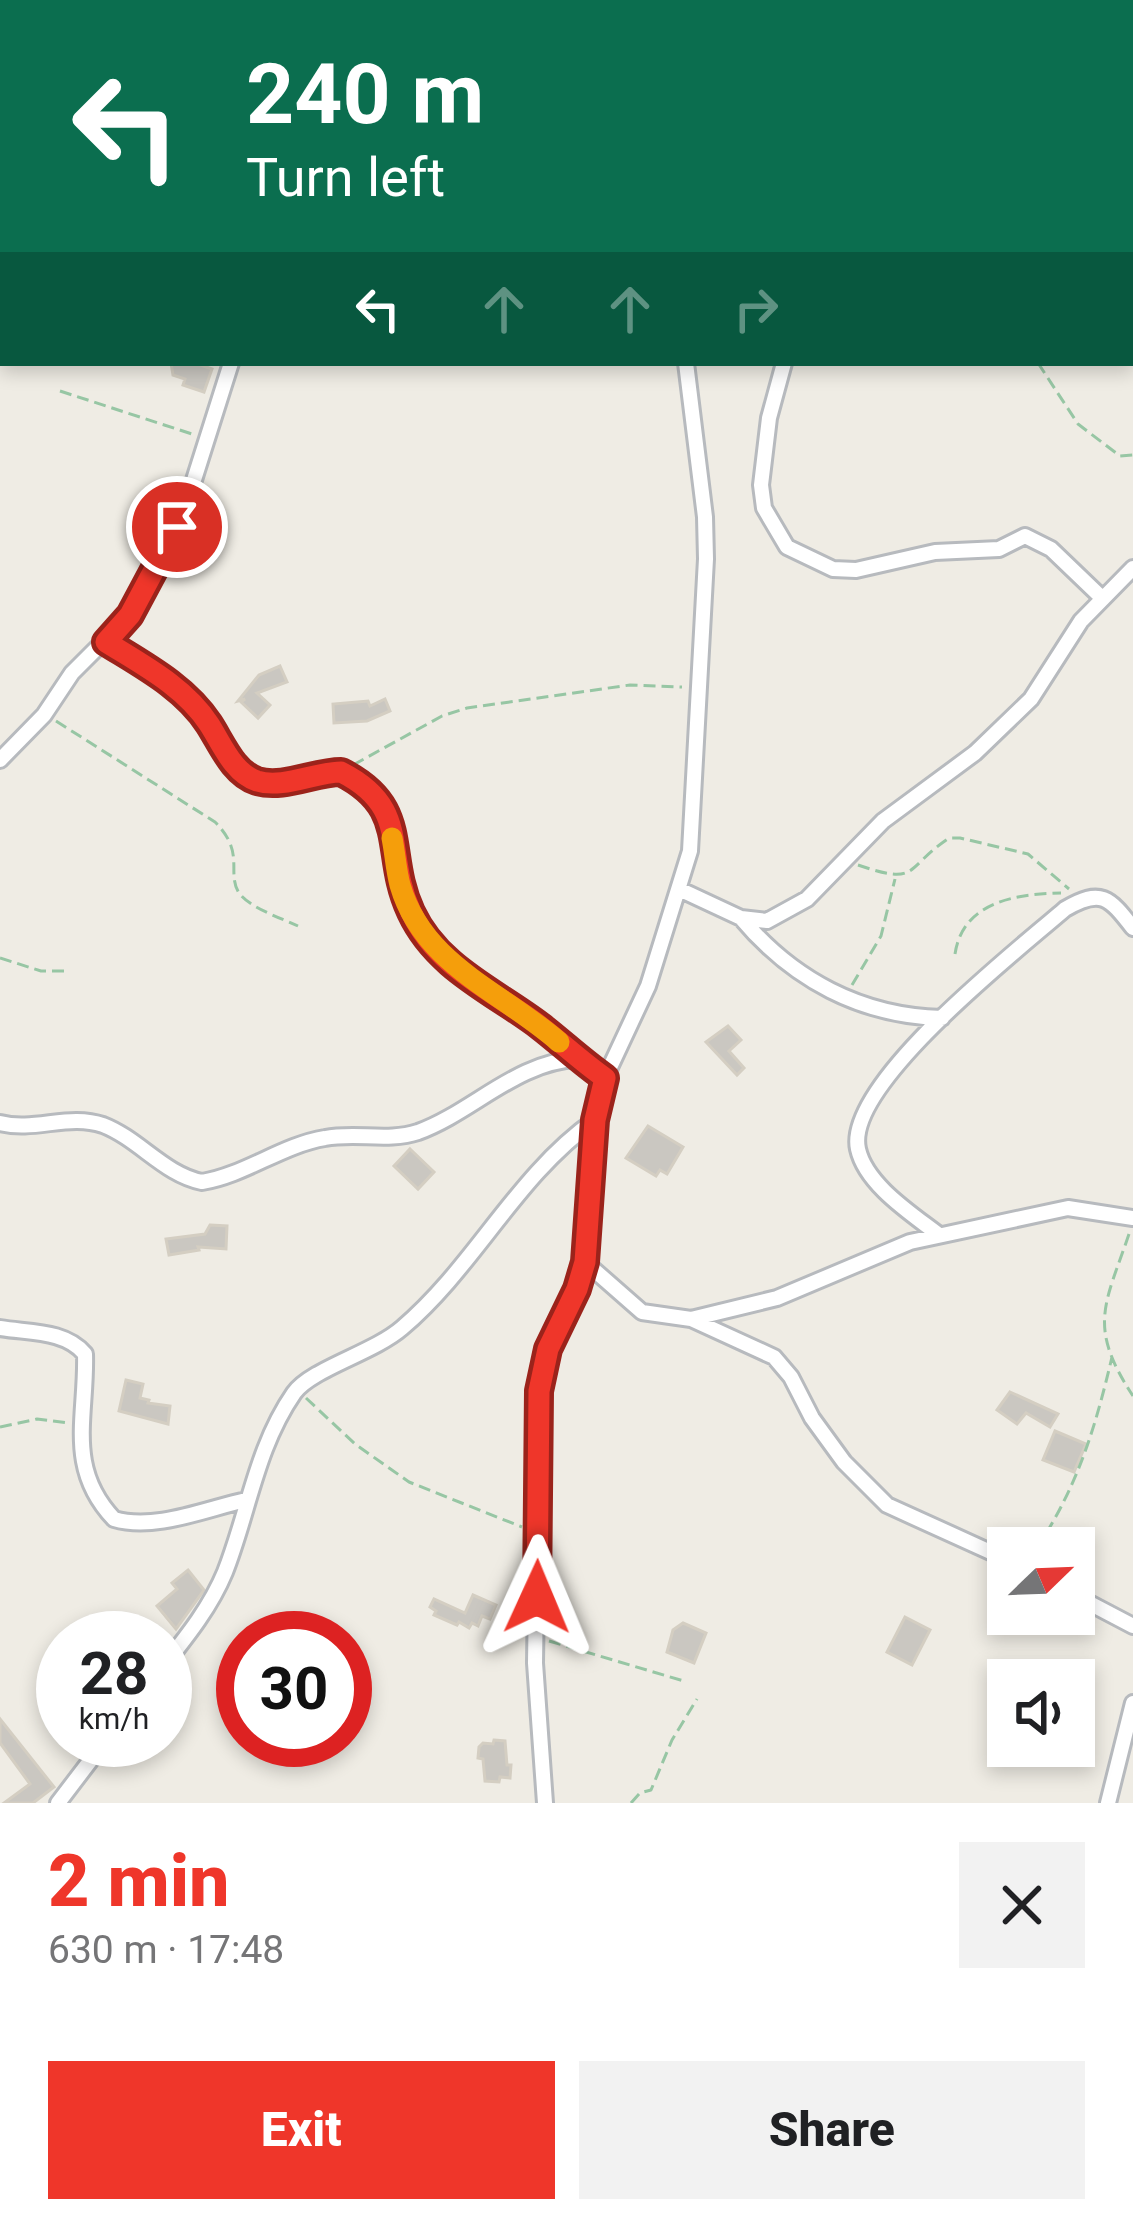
<!DOCTYPE html>
<html lang="en">
<head>
<meta charset="utf-8">
<style>
  :root { --surface:#fff; --page:#f2f2f2; --text:#202124; --muted:#757577; --accent:#ef362a }
  body { margin:0; font-family:Roboto,sans-serif; background:var(--page); color:var(--text); height:100vh; display:flex; flex-direction:column; font-size:45px; white-space:nowrap }
  * { box-sizing:border-box; margin:0 }
  p { font-size:39px; color:var(--muted) }
  .icon { flex:none; width:66px; height:66px; fill:none; stroke:currentColor; stroke-width:2; stroke-linecap:round; stroke-linejoin:round }
  .map { position:relative; height:1803px; overflow:hidden }
  .details { display:flex; flex-direction:column; background:var(--surface); flex:1 }
  .details>* { flex:none }
  .banner { position:absolute; left:0px; top:0px; width:1134px; height:366px; box-shadow:0 6px 18px #0003; background:#0b6e4f; color:#fff; overflow:hidden }
  .needle { width:78px; rotate:67deg }
  .tools { position:absolute; left:987px; top:1527px; display:grid; gap:24px }
  .tools a { display:grid; place-items:center; width:108px; height:108px; border-radius:0px; background:var(--surface); box-shadow:0 6px 18px #0003; font-size:60px }
  .speed { position:absolute; left:36px; top:1611px; display:flex; gap:24px; font-size:60px; font-weight:700; text-align:center }
  .speed>* { display:grid; place-content:center; width:156px; height:156px; border-radius:50%; background:var(--surface); box-shadow:0 6px 18px #0003; line-height:1 }
  .speed small { font-size:30px; font-weight:400 }
  .speed .limit { border:18px solid #d22; background:#fff; color:#111 }
  .pin { position:absolute; display:grid; place-items:center; width:102px; height:102px; color:#fff; margin:-51px; border:6px solid #fff; border-radius:50%; box-shadow:0 3px 12px #0007 }
  .me { position:absolute; width:132px; margin:-66px; rotate:1deg; stroke-linejoin:round; filter:drop-shadow(0 0 9px #0008) }
  .turn { display:flex; align-items:center; gap:42px; height:252px; padding:0 48px; font-size:54px }
  .turn .icon { width:156px; height:156px; stroke-width:2.5 }
  .turn b { display:block; font-size:84px; line-height:102px }
  .lanes { display:flex; align-items:center; height:114px; padding:0 48px; background:#0003; justify-content:center; gap:60px; direction:ltr }
  .lanes .off { opacity:.35 }
  .round { display:grid; place-items:center; flex:none; width:126px; height:126px; border-radius:0px; background:var(--page) }
  .headline { display:flex; align-items:center; justify-content:space-between; height:204px; padding:0 48px }
  h1 { font-size:72px; font-weight:800; line-height:90px; color:var(--accent) }
  .button { display:flex; gap:24px; margin-top:auto; padding:24px 48px }
  .button a { flex:1; height:138px; border-radius:0px; background:var(--accent); color:#fff; font-size:48px; font-weight:800; line-height:138px; text-align:center }
  .button a+a { background:var(--page); color:var(--text) }
  .map>svg:first-child { display:block }
</style>
</head>
<body>
<div class="map">
<svg width="1133" height="1803" viewBox="0 0 1133 1803">
  <rect width="100%" height="100%" fill="#efece4"/>
  <path fill="#cac7c1" stroke="#d4cec2" stroke-width="3" d="M 171,363 L 195,363 L 212,369 L 204,392 L 183,385 L 185,379 L 173,375 Z
    M 280,666 L 287,682 L 257,693 L 270,705 L 258,718 L 241,702 L 245,699 L 238,701 L 259,675 Z
    M 385,699 L 390,711 L 367,721 L 334,723 L 333,704 L 368,701 L 370,706 Z
    M 728,1026 L 741,1040 L 729,1051 L 744,1068 L 737,1075 L 706,1042 Z
    M 648,1126 L 683,1147 L 667,1174 L 660,1170 L 656,1176 L 626,1158 Z
    M 410,1149 L 434,1172 L 418,1189 L 394,1166 Z
    M 210,1225 L 227,1226 L 226,1249 L 198,1247 L 199,1250 L 169,1255 L 166,1239 L 205,1234 Z
    M 126,1380 L 143,1384 L 140,1398 L 149,1400 L 148,1403 L 170,1406 L 168,1424 L 119,1411 Z
    M 1010,1392 L 1058,1414 L 1050,1427 L 1026,1413 L 1017,1424 L 997,1410 Z
    M 1055,1431 L 1086,1444 L 1074,1472 L 1043,1460 Z
    M 188,1570 L 204,1590 L 176,1629 L 157,1606 L 177,1589 L 172,1583 Z
    M 473,1595 L 496,1605 L 490,1619 L 482,1616 L 478,1626 L 472,1623 L 469,1628 L 459,1622 L 457,1625 L 434,1615 L 436,1611 L 430,1607 L 434,1599 L 465,1613 Z
    M 905,1617 L 930,1630 L 912,1665 L 887,1652 Z
    M 683,1623 L 706,1633 L 694,1663 L 667,1652 L 673,1630 Z
    M 0,1719 L 54,1787 L 33,1803 L 4,1803 L 30,1784 L 0,1743 Z
    M 494,1740 L 505,1741 L 507,1765 L 511,1765 L 510,1778 L 500,1777 L 499,1782 L 485,1781 L 483,1759 L 478,1758 L 479,1747 L 483,1743 L 493,1744 Z"/>
  <g fill="none" stroke-linecap="round" stroke-linejoin="round">
    <g stroke="#b7babe" stroke-width="20">
      <path id="minor" d="M 350,0 L 352,3
        M 695,0 L 696,3
        M 1019,0 L 1024,0
        M 1082,0 L 1102,3
        M 145,3 L 145,0
        M 612,3 L 615,0
        M 939,3 L 939,0
        M 1131,5 L 1133,4
        M 784,363 L 769,418 L 761,485 L 764,508 L 787,547 L 833,569 L 856,570 L 935,552 L 999,549 L 1025,536 L 1051,549 L 1101,597
        M 107,642 C 141,664 177,685 204,716 C 221,737 229,772 257,781 C 283,789 314,771 341,772 C 411,807 383,852 411,912 C 437,967 494,991 540,1026 C 562,1043 582,1062 605,1078
        M 0,760 L 44,715 L 72,673 L 130,615 L 166,551 L 187,502 L 231,363
        M 681,890 L 741,918 L 767,921 L 807,899 L 883,821 L 975,753 L 1031,699 L 1081,621 L 1133,568
        M 741,918 C 793,980 861,1016 942,1018
        M 0,1123 C 35,1132 69,1113 103,1125 C 139,1139 165,1175 202,1182 C 245,1175 282,1145 325,1138 C 356,1132 388,1142 418,1132 C 473,1112 517,1061 578,1059
        M 939,1235 C 912,1214 866,1185 858,1149 C 844,1085 1018,950 1065,909 C 1101,888 1109,897 1133,928
        M 585,1262 L 642,1312 L 691,1319 L 774,1357 L 791,1377 L 812,1418 L 844,1462 L 887,1505 L 1008,1560
        M 691,1319 L 777,1298 L 910,1242 L 1068,1208 L 1133,1218
        M 0,1328 C 29,1333 65,1330 85,1354 C 87,1416 65,1467 114,1519 C 155,1531 205,1509 246,1500
        M 1074,1595 L 1133,1626
        M 165,1664 C 188,1635 211,1606 225,1572 C 249,1511 256,1448 294,1393 C 311,1369 373,1353 402,1328 C 475,1266 516,1176 595,1120
        M 58,1803 L 106,1740
        M 545,1803 L 535,1663 L 539,1391 L 548,1349 L 577,1289 L 585,1262 L 595,1120 L 605,1078 L 648,986 L 690,851 L 706,559 L 705,517 L 686,363
        M 1108,1803 L 1133,1703"/>
    </g>
    <path stroke="#97c6a4" stroke-width="3" stroke-dasharray="12 6" stroke-linecap="butt" d="M 1038,363 L 1078,424 L 1120,456 L 1133,455
      M 60,391 L 195,435
      M 56,721 L 215,822 C 246,853 226,872 239,893 C 250,908 281,918 298,926
      M 353,765 L 442,716 L 467,708 L 630,685 L 682,687
      M 858,865 C 920,886 903,869 949,838 L 960,838 L 1028,854 L 1069,889
      M 955,954 C 963,901 1017,894 1061,893
      M 0,958 L 41,971 L 66,971
      M 852,985 L 881,936 L 895,879
      M 1129,1234 C 1105,1305 1087,1326 1133,1396
      M 306,1398 L 355,1444 L 409,1482 L 522,1527
      M 0,1427 L 37,1419 L 69,1423
      M 1037,1548 C 1078,1485 1095,1429 1112,1357
      M 549,1641 L 687,1682
      M 631,1803 L 640,1793 L 651,1790 L 672,1740 L 697,1699"/>
    <use href="#minor" stroke="#fff" stroke-width="14"/>
  </g>
  <g fill="none" stroke-linecap="round" stroke-linejoin="round">
    <g stroke="#9b231b" stroke-width="30">
      <path id="route" d="M 177,527 L 130,615 L 106,642 C 143,665 185,687 209,724 C 222,744 233,773 257,781 C 283,789 315,772 341,772 C 412,808 383,852 411,912 C 437,968 494,991 540,1026 C 562,1043 582,1062 605,1078 L 595,1120 L 585,1262 L 577,1289 L 548,1349 L 539,1391 L 537,1597"/>
    </g>
    <use href="#route" stroke="#ef362a" stroke-width="21"/>
    <path stroke="#f59e0b" stroke-width="21" d="M 392,838 C 395,853 396,870 400,885 C 423,965 501,991 559,1042"/>
  </g>
</svg>
<div class="tools">
<a><svg class="needle" viewBox="-14 -14 28 28"><path d="M0-13l5 13h-10z" fill="#e53935"/><path d="M0 13l5-13h-10z" fill="#757577"/></svg></a>
<a><svg class="icon" aria-label="sound" viewBox="0 0 24 24"><path d="M4 9h4l5-4v14l-5-4H4zM17 9q2 3 0 6"/></svg></a>
</div>
<div class="speed"><div>28<small>km/h</small></div><div class="limit">30</div></div>
<div class="pin" style="left:177px;top:527px;background:#d93025"><svg class="icon" aria-label="arrive" viewBox="0 0 24 24"><path d="M6 21V4h12l-3 4 3 4H6"/></svg></div>
<svg class="me" style="left:537px;top:1597px" viewBox="-20 -20 40 40"><path d="M0-17L14 15 0 8-14 15z" fill="#ef362a" stroke="#fff" stroke-width="4"/></svg>
<div class="banner">
<div class="turn"><svg class="icon" aria-label="left" viewBox="0 0 24 24"><path d="M17 20v-9H6M10 6l-5 5 5 5"/></svg><div><b>240 m</b>Turn left</div></div>
<div class="lanes"><svg class="icon" aria-label="left" viewBox="0 0 24 24"><path d="M17 20v-9H6M10 6l-5 5 5 5"/></svg><svg class="icon off" aria-label="ahead" viewBox="0 0 24 24"><path d="M12 20V5M6 11l6-6 6 6"/></svg><svg class="icon off" aria-label="ahead" viewBox="0 0 24 24"><path d="M12 20V5M6 11l6-6 6 6"/></svg><svg class="icon off" aria-label="right" viewBox="0 0 24 24"><path d="M7 20v-9h11M14 6l5 5-5 5"/></svg></div>
</div>
</div>
<section class="details">
<div class="headline"><div><h1>2 min</h1><p>630 m · 17:48</p></div><a class="round"><svg class="icon" aria-label="close" viewBox="0 0 24 24"><path d="M6 6l12 12M18 6L6 18"/></svg></a></div>
<div class="button"><a>Exit</a><a>Share</a></div>
</section>
</body>
</html>
